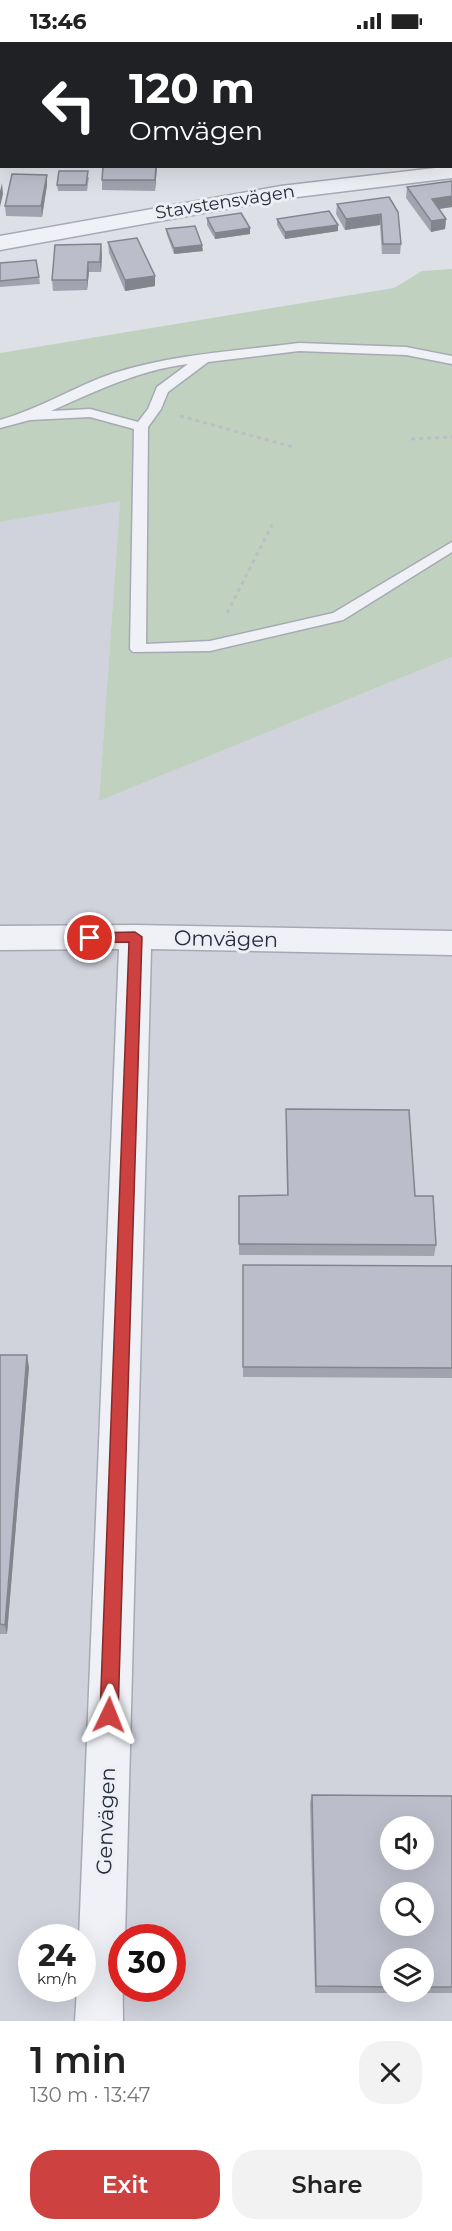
<!DOCTYPE html>
<html lang="en">
<head>
<meta charset="utf-8">
<style>
  :root { --surface:#fff; --page:#f2f2f2; --text:#222; --muted:#767676; --accent:#cd4241 }
  body { margin:0; font-family:Montserrat,sans-serif; background:var(--page); color:var(--text); height:100vh; display:flex; flex-direction:column; font-size:22px; white-space:nowrap }
  * { box-sizing:border-box; margin:0 }
  p { font-size:20px; color:var(--muted) }
  .icon { flex:none; width:33px; height:33px; fill:none; stroke:currentColor; stroke-width:2; stroke-linecap:round; stroke-linejoin:round }
  .map { position:relative; height:1979px; overflow:hidden }
  .side { display:flex; flex-direction:column; background:var(--surface); flex:1 }
  .side>* { flex:none }
  .top-card { position:absolute; left:0px; top:0px; width:453px; height:126px; box-shadow:0 6px 24px #0002; background:#202124; color:#fff; overflow:hidden }
  .buttons { position:absolute; left:380px; top:1774px; display:grid; gap:12px }
  .buttons a { display:grid; place-items:center; width:54px; height:54px; border-radius:50%; background:var(--surface); box-shadow:0 6px 24px #0002; font-size:30px }
  .speed { position:absolute; left:18px; top:1882px; display:flex; gap:12px; font-size:30px; font-weight:700; text-align:center }
  .speed>* { display:grid; place-content:center; width:78px; height:78px; border-radius:50%; background:var(--surface); box-shadow:0 6px 24px #0002; line-height:1 }
  .speed small { font-size:15px; font-weight:400 }
  .speed .limit { border:9px solid #d22; background:#fff; color:#111 }
  .pin { position:absolute; display:grid; place-items:center; width:51px; height:51px; color:#fff; margin:-26px; border:3px solid #fff; border-radius:50%; box-shadow:0 2px 6px #0007 }
  .me { position:absolute; width:66px; margin:-33px; rotate:2deg; stroke-linejoin:round; filter:drop-shadow(0 0 4px #0008) }
  .turn { display:flex; align-items:center; gap:21px; height:126px; padding:0 30px; font-size:27px }
  .turn .icon { width:78px; height:78px; stroke-width:2.5 }
  .turn b { display:block; font-size:42px; line-height:51px }
  .round { display:grid; place-items:center; flex:none; width:63px; height:63px; border-radius:24px; background:var(--page) }
  .head { display:flex; align-items:center; justify-content:space-between; height:102px; padding:0 30px }
  h1 { font-size:36px; font-weight:600; line-height:45px }
  .cta { display:flex; gap:12px; margin-top:auto; padding:12px 30px }
  .cta a { flex:1; height:69px; border-radius:24px; background:var(--accent); color:#fff; font-size:24px; font-weight:600; line-height:69px; text-align:center }
  .cta a+a { background:var(--page); color:var(--text) }
  .status { display:flex; justify-content:space-between; align-items:center; height:42px; padding:0 30px; background:var(--surface); direction:ltr }
  .status svg { height:16px; fill:currentColor }
  .map>svg:first-child { display:block }
</style>
</head>
<body>
<div class="status"><b>13:46</b><svg viewBox="0 0 49 12"><path d="M0 12V9h3v3zM5 12V6h3v6zM10 12V3h3v9zM15 12V0h3v12zM26 1h20v11H26zM47 4h2v5h-2z"/></svg></div>
<div class="map">
<svg width="452" height="1979" viewBox="0 0 452 1979">
  <rect width="100%" height="100%" fill="#dde0e7"/>
  <path fill="#d0d2dc" fill-rule="evenodd" d="M 120,458 L 99,759 L 452,615 L 452,1979 L 0,1979 L 0,480 ZM 390,1785 L 423,1785 L 423,1818 L 390,1818 ZM 390,1851 L 423,1851 L 423,1884 L 390,1884 ZM 32,1896 L 82,1896 L 82,1947 L 32,1947 ZM 122,1896 L 172,1896 L 172,1947 L 122,1947 ZM 390,1917 L 423,1917 L 423,1950 L 390,1950 Z"/>
  <path fill="#c0d1bf" d="M 452,227 L 452,615 L 99,759 L 120,459 L 0,480 L 0,311 L 394,246 L 422,229 Z"/>
  <g fill="none" stroke-linecap="round" stroke-linejoin="round">
    <g stroke="#a6aab4" stroke-width="3">
      <path id="service" d="M 299,301 L 406,305 L 452,314 L 452,322 L 406,313 L 299,309 L 208,320 L 168,350 L 161,367 L 148,385 L 146,602 L 210,599 L 333,571 L 452,500 L 452,510 L 343,578 L 210,609 L 133,610 L 130,607 L 134,387 L 90,375 L 30,378 L 0,386 L 0,378 C 40,367 75,344 114,331 C 174,312 237,309 299,301 ZM 188,322 L 157,345 L 148,367 L 138,380 L 90,367 L 51,369 C 96,349 139,328 188,322 Z"/>
    </g>
    <g stroke="#a6aab4" stroke-width="3">
      <path id="minor" d="M 452,124 L 452,136 L 281,157 L 0,208 L 0,194 L 281,144 Z
        M 135,883 L 452,889 L 452,913 L 151,907 L 125,1896 L 122,1896 L 123,1979 L 75,1979 L 77,1947 L 82,1947 L 82,1896 L 79,1896 L 119,907 L 0,908 L 0,884 Z"/>
    </g>
    <path stroke="#bcbec6" stroke-width="3" stroke-dasharray="4 4" stroke-linecap="butt" d="M 180,374 L 293,405
      M 411,397 L 452,395
      M 227,571 L 272,483"/>
    <use href="#service" fill="#f0f1f6" fill-rule="evenodd"/>
    <use href="#minor" fill="#f0f1f6" fill-rule="evenodd"/>
  </g>
  <path fill="#a1a3ae" fill-rule="evenodd" d="M 103,124 L 157,124 L 155,149 L 102,148 L 102,138 Z
    M 270,124 L 307,124 L 307,125 L 271,126 Z
    M 47,133 L 47,143 L 42,175 L 6,174 L 5,164 Z
    M 89,135 L 87,149 L 58,149 L 57,143 Z
    M 452,139 L 452,165 L 439,167 L 446,177 L 445,187 L 431,190 L 406,156 L 407,145 Z
    M 389,155 L 401,202 L 400,212 L 382,212 L 380,183 L 345,188 L 336,172 L 337,162 Z
    M 207,176 L 250,186 L 250,192 L 215,197 L 207,183 Z
    M 277,177 L 338,189 L 285,197 L 277,183 Z
    M 166,187 L 203,209 L 174,212 L 167,193 Z
    M 108,200 L 155,234 L 155,244 L 125,249 L 109,211 Z
    M 102,213 L 101,230 L 89,230 L 87,248 L 53,249 L 52,238 Z
    M 0,221 L 39,235 L 40,242 L 0,245 Z
    M 286,1067 L 415,1154 L 436,1203 L 434,1214 L 239,1213 L 239,1154 L 287,1153 Z
    M 243,1224 L 452,1224 L 452,1336 L 243,1335 Z
    M 0,1313 L 29,1325 L 7,1592 L 0,1592 Z
    M 312,1753 L 452,1754 L 452,1951 L 315,1951 L 310,1761 ZM 390,1917 L 423,1917 L 423,1950 L 390,1950 Z"/>
  <path fill="#83858d" d="M 156,124 L 157,124 L 155,149 L 155,138 Z
    M 47,133 L 47,143 L 42,175 L 41,164 Z
    M 2,141 L 3,152 L 0,165 L 0,149 Z
    M 452,154 L 452,165 L 431,168 L 432,157 Z
    M 381,172 L 380,183 L 345,188 L 346,177 Z
    M 446,177 L 445,187 L 431,190 L 431,179 Z
    M 338,183 L 338,189 L 285,197 L 285,190 Z
    M 250,186 L 250,192 L 215,197 L 215,191 Z
    M 101,202 L 102,213 L 101,230 L 100,220 Z
    M 202,203 L 203,209 L 174,212 L 174,206 Z
    M 88,220 L 89,230 L 87,248 L 87,238 Z
    M 155,234 L 155,244 L 125,249 L 125,238 Z
    M 27,1313 L 29,1325 L 7,1592 L 5,1583 Z"/>
  <path fill="#bbbeca" stroke="#83858d" stroke-width="1.5" fill-rule="evenodd" d="M 103,124 L 156,124 L 155,138 L 102,138 Z
    M 59,129 L 88,129 L 86,143 L 57,143 Z
    M 12,132 L 47,133 L 41,164 L 5,164 Z
    M 452,139 L 452,154 L 432,157 L 446,177 L 431,179 L 407,145 Z
    M 389,155 L 398,170 L 401,202 L 383,202 L 381,172 L 346,177 L 337,162 Z
    M 329,169 L 338,183 L 285,190 L 277,177 Z
    M 241,171 L 250,186 L 215,191 L 207,176 Z
    M 195,184 L 202,203 L 174,206 L 166,187 Z
    M 137,196 L 155,234 L 125,238 L 108,200 Z
    M 101,202 L 100,220 L 88,220 L 87,238 L 52,238 L 55,203 Z
    M 36,218 L 39,235 L 0,239 L 0,221 Z
    M 286,1067 L 409,1068 L 415,1154 L 433,1154 L 436,1203 L 239,1202 L 239,1154 L 288,1153 Z
    M 243,1223 L 452,1224 L 452,1326 L 243,1325 Z
    M 0,1313 L 27,1313 L 5,1583 L 0,1582 Z
    M 312,1753 L 452,1754 L 452,1945 L 423,1945 L 423,1917 L 390,1917 L 390,1945 L 316,1944 ZM 390,1785 L 423,1785 L 423,1818 L 390,1818 ZM 390,1851 L 423,1851 L 423,1884 L 390,1884 Z"/>
  <path fill="#cd4241" stroke="#852b2a" stroke-width="1.5" d="M 135,890 L 142,895 L 118,1673 L 115,1679 L 109,1682 L 103,1679 L 100,1673 L 129,900 L 90,901 L 84,896 L 90,891 Z"/>
  <g text-anchor="middle" stroke-width="6" stroke-linejoin="round" paint-order="stroke">
    <g font-size="18" fill="#272c3e" stroke="#edeff5">
      <text transform="translate(225 160) rotate(-9)" y="6">Stavstensvägen</text>
    </g>
    <g font-size="21" fill="#272c3e" stroke="#edeff5">
      <text transform="translate(226 897) rotate(1)" y="7">Omvägen</text>
      <text transform="translate(106 1779) rotate(-88)" y="7">Genvägen</text>
    </g>
  </g>
</svg>
<div class="buttons">
<a><svg class="icon" aria-label="sound" viewBox="0 0 24 24"><path d="M4 9h4l5-4v14l-5-4H4zM17 9q2 3 0 6"/></svg></a>
<a><svg class="icon" aria-label="search" viewBox="0 0 24 24"><circle cx="10" cy="10" r="6"/><path d="M15 15l6 6"/></svg></a>
<a><svg class="icon" aria-label="layers" viewBox="0 0 24 24"><path d="M12 4l9 5-9 5-9-5zM3 14l9 5 9-5"/></svg></a>
</div>
<div class="speed"><div>24<small>km/h</small></div><div class="limit">30</div></div>
<div class="pin" style="left:90px;top:896px;background:#d93025"><svg class="icon" aria-label="arrive" viewBox="0 0 24 24"><path d="M6 21V4h12l-3 4 3 4H6"/></svg></div>
<svg class="me" style="left:109px;top:1673px" viewBox="-20 -20 40 40"><path d="M0-17L14 15 0 8-14 15z" fill="#cd4241" stroke="#fff" stroke-width="4"/></svg>
<div class="top-card">
<div class="turn"><svg class="icon" aria-label="left" viewBox="0 0 24 24"><path d="M17 20v-9H6M10 6l-5 5 5 5"/></svg><div><b>120 m</b>Omvägen</div></div>
</div>
</div>
<section class="side">
<div class="head"><div><h1>1 min</h1><p>130 m · 13:47</p></div><a class="round"><svg class="icon" aria-label="close" viewBox="0 0 24 24"><path d="M6 6l12 12M18 6L6 18"/></svg></a></div>
<div class="cta"><a>Exit</a><a>Share</a></div>
</section>
</body>
</html>
